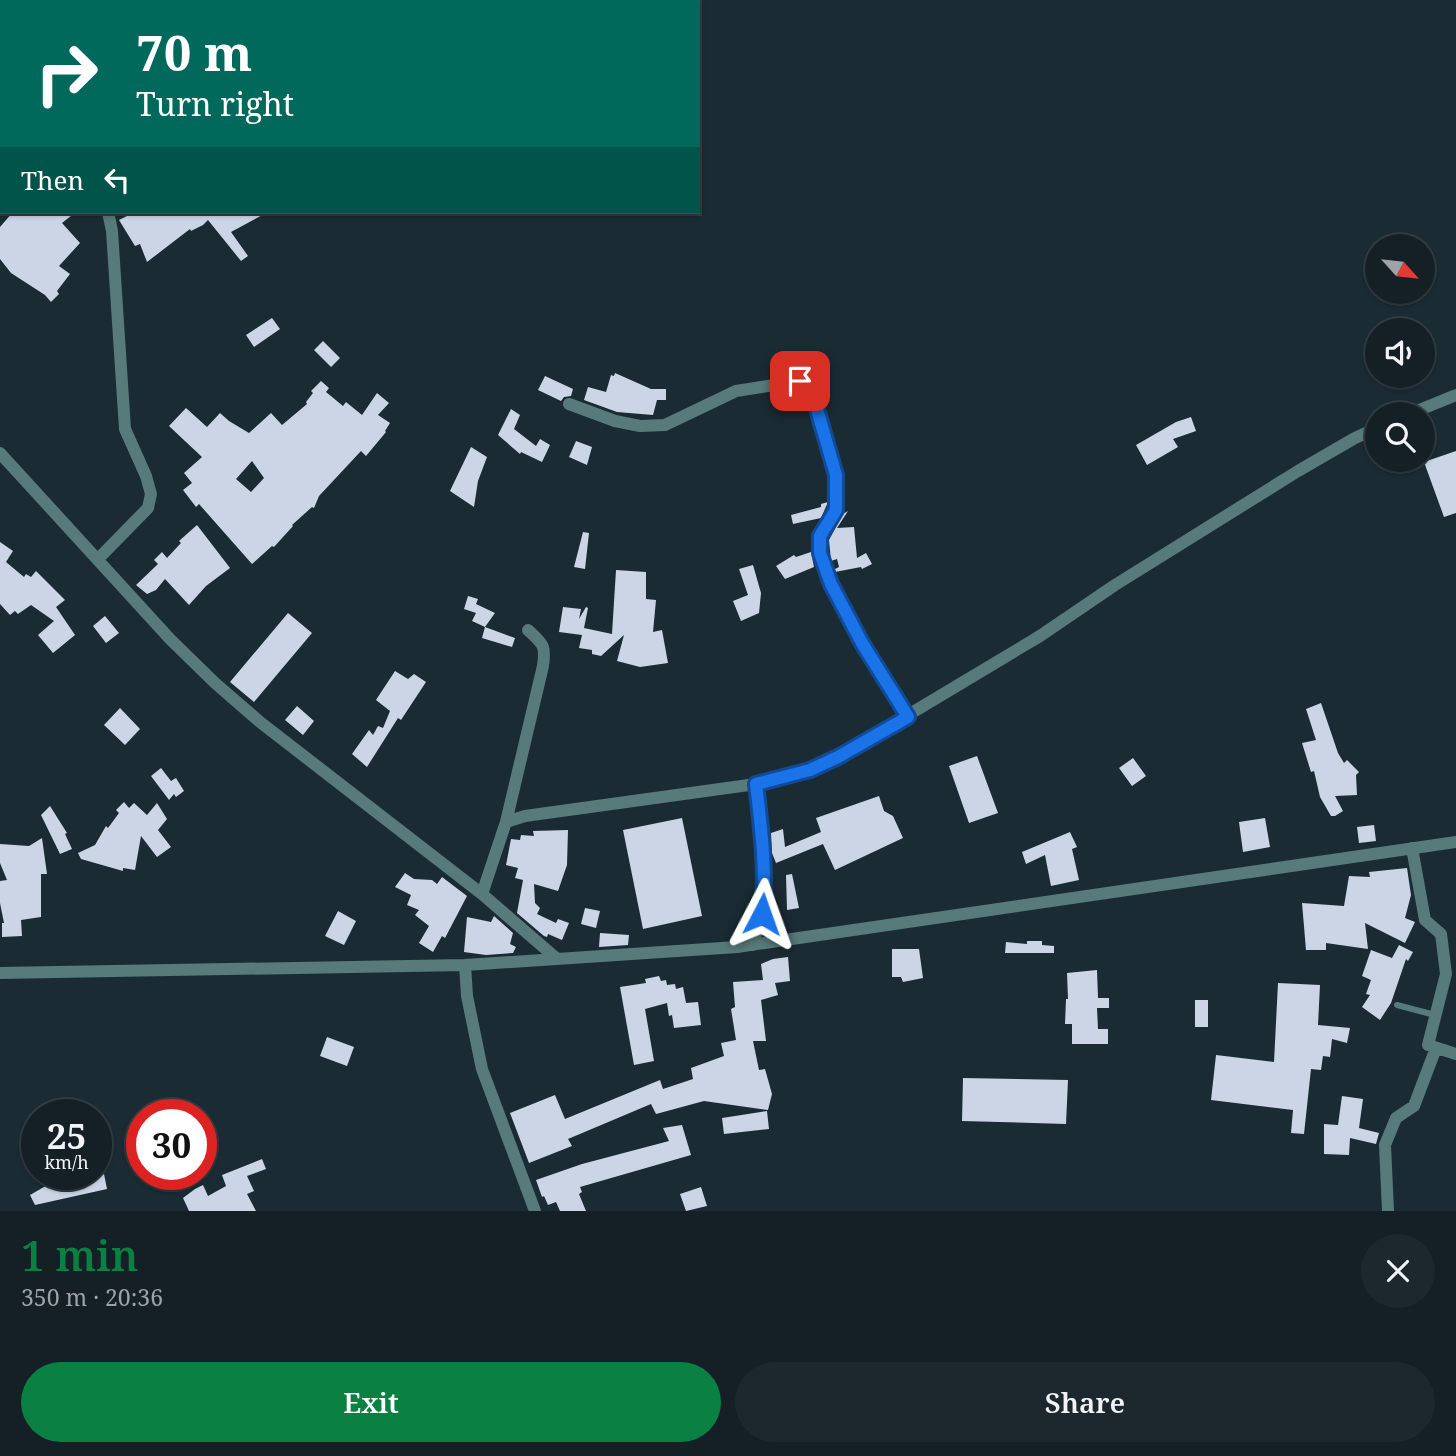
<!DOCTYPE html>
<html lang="en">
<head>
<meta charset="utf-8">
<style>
  :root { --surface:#142026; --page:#1d282e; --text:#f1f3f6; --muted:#9da3a7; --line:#333e43; --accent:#0b8043 }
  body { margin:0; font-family:"Noto Serif",serif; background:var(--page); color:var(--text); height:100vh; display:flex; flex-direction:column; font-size:26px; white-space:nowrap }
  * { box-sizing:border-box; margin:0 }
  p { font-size:23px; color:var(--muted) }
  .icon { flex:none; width:38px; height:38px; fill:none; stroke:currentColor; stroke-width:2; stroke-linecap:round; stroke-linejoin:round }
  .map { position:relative; height:1211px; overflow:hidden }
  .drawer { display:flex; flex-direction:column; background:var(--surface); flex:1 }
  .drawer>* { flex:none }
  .guide { position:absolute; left:0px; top:0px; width:700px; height:214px; box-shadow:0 2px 5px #0004,0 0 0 2px var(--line); background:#00695c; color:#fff; overflow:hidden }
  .needle { width:46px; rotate:117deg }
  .fabs { position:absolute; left:1365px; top:234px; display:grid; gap:14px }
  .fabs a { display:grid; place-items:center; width:70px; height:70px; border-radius:50%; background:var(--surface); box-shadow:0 2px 5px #0004,0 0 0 2px var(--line); font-size:35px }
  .speed { position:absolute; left:21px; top:1099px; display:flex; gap:14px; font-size:35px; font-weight:700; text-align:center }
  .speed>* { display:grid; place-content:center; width:91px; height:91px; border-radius:50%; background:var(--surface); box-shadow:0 2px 5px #0004,0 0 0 2px var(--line); line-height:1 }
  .speed small { font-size:18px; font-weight:400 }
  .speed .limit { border:10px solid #d22; background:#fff; color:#111 }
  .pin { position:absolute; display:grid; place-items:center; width:60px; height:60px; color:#fff; margin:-30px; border-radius:14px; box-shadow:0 4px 10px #0006 }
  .me { position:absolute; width:77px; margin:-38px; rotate:4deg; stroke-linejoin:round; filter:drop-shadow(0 0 5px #0008) }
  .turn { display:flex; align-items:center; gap:24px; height:147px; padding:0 21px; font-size:32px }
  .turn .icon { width:91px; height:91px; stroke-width:2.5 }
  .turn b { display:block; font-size:49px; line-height:60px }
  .then { display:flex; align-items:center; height:66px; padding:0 21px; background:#0003; gap:14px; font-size:26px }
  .round { display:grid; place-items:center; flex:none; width:74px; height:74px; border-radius:37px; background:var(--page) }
  .headline { display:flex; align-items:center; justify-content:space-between; height:119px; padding:0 21px }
  h1 { font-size:42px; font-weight:600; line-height:52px; color:var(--accent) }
  .button { display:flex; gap:14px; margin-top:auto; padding:14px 21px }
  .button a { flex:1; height:80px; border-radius:42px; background:var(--accent); color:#fff; font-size:28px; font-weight:600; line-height:80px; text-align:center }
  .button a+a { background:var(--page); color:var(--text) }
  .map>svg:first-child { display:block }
</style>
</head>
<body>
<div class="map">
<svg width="1456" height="1211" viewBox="0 0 1456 1211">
  <rect width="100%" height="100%" fill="#1b2b33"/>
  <path fill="#ccd5e6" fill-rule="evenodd" d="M 13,212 L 76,212 L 62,223 L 80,243 L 59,266 L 70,274 L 57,291 L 59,294 L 51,302 L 45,295 L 11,273 L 0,259 L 0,227 Z
    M 135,212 L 268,212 L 231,232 L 248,256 L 241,261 L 208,220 L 203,225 L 191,231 L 190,229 L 147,262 L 140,244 L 135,246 L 119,220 Z
    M 272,318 L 280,329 L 254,347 L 246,335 Z
    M 323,341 L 340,358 L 331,367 L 314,350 Z
    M 615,373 L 651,389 L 666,389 L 666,400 L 657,400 L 653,415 L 617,412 L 584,400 L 588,387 L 606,392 L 611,375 L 614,376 Z
    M 545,376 L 573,389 L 571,396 L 564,397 L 561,401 L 538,390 Z
    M 321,381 L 329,388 L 326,392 L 343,406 L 346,402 L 362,415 L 377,393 L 389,403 L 378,415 L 390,423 L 385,431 L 386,432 L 366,456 L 361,451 L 319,496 L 314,508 L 312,507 L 292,525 L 293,526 L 274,547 L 272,546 L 252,564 L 199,504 L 196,507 L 183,490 L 192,483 L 184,473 L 202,457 L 169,426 L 186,408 L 207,427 L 220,413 L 229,421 L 249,433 L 271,413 L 282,425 L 307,404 L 306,402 L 313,393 L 311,391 ZM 252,461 L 264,478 L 251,492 L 236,479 Z
    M 511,409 L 520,415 L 514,429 L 536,446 L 540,439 L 550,445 L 542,462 L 521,452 L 520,454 L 498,435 Z
    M 1191,417 L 1196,431 L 1173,439 L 1178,447 L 1147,465 L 1136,445 L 1176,422 Z
    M 576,441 L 592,447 L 587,465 L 569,457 Z
    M 471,447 L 487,457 L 478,481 L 474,507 L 450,491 Z
    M 1456,451 L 1456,513 L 1444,517 L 1424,462 Z
    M 828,502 L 821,518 L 793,524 L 791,515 L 821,507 L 821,504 Z
    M 848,511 L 837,528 L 854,527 L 857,558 L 866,553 L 872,564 L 862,569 L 861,567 L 835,572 L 835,569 L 839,567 L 837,559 L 831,561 L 829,540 L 843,514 Z
    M 197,525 L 230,568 L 206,586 L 189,605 L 165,579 L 156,590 L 147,594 L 136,585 L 158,564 L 154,560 L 162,552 L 167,558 L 181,543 L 179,541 Z
    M 583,532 L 589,533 L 585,569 L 574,567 Z
    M 0,542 L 13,551 L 6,562 L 24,577 L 26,574 L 31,577 L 36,571 L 65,600 L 56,607 L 75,635 L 53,653 L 38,635 L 54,621 L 31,605 L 18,614 L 15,611 L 10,615 L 0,604 Z
    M 811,552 L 814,567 L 785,579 L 776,566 L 794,555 L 796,557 Z
    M 753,565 L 761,593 L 759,613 L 741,621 L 733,601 L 748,595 L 739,569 Z
    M 616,570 L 646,572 L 646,599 L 656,600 L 653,632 L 662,630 L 668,663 L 640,667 L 617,661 L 624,635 L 601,656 L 592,654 L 592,650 L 579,648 L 582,635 L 559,632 L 563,607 L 581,609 L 579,619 L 586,607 L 588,608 L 584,628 L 612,634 Z
    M 468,596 L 478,599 L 476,604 L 495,613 L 485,627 L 472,621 L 476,613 L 464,609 Z
    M 288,613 L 312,633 L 254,702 L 230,682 Z
    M 105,616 L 119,633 L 106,643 L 93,626 Z
    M 485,627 L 515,638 L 512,647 L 482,638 Z
    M 395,671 L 408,679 L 414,674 L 426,682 L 401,720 L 398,718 L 367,767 L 352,754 L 369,730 L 373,735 L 378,726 L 383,728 L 390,711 L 376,700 Z
    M 1321,703 L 1338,753 L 1344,763 L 1347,760 L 1359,772 L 1356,775 L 1357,795 L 1335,796 L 1343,811 L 1335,816 L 1331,816 L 1320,797 L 1314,771 L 1311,772 L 1302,743 L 1316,740 L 1306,709 Z
    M 297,706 L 314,721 L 303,735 L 285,720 Z
    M 120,708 L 140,729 L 125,745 L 104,725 Z
    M 977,756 L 998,813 L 969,823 L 949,766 Z
    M 1133,758 L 1146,776 L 1132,786 L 1119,768 Z
    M 161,768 L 171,781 L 176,778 L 184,791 L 176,797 L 174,794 L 169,800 L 151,776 Z
    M 879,796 L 884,811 L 893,816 L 903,838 L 835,870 L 823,844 L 776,863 L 772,853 L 771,833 L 783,829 L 785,847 L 821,832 L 816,818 Z
    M 124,802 L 129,808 L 134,803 L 147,815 L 157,803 L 167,819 L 158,830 L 171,847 L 157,857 L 141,836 L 135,870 L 123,868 L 123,871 L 81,859 L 78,853 L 95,845 L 106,826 L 108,828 L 119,813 L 116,810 Z
    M 50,806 L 67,833 L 65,834 L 72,849 L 60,854 L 41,815 Z
    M 682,818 L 702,916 L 643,929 L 623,830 Z
    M 1265,818 L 1270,847 L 1243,852 L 1239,822 Z
    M 1374,825 L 1376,841 L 1359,843 L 1357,827 Z
    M 568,830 L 567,865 L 558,891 L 534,884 L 535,903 L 540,908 L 537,914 L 556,923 L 558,919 L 569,923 L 562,940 L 548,934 L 547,937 L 544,936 L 517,913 L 523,880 L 515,878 L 518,868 L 506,865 L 511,839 L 520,840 L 521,835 L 534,836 L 533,831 Z
    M 1070,832 L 1077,847 L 1072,849 L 1079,880 L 1051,886 L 1045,855 L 1026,864 L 1022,852 Z
    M 42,838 L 47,874 L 41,874 L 41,917 L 21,920 L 22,936 L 2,937 L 2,923 L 4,923 L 0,903 L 0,881 L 7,880 L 0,863 L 0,844 L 29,846 Z
    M 1407,868 L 1411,895 L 1405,918 L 1415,922 L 1405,943 L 1365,923 L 1368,949 L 1326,943 L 1326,950 L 1306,950 L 1302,903 L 1344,906 L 1349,876 L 1370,877 L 1369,872 Z
    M 405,873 L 414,879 L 432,880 L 437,884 L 442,877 L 467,896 L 445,938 L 442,936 L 433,952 L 419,943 L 429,926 L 415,915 L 419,910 L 407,905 L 411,895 L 395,887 Z
    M 792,874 L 799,908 L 787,910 L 786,875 Z
    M 585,908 L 600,911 L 596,928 L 581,924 Z
    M 338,911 L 356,921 L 344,945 L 325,936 Z
    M 494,916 L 513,933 L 510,944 L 516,947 L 513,953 L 486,955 L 464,952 L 467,917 L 491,922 Z
    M 600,933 L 629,935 L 628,945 L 599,947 Z
    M 1027,941 L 1042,941 L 1042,945 L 1054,946 L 1054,953 L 1005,953 L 1006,942 L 1027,944 Z
    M 1399,945 L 1413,952 L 1408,961 L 1406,959 L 1391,1003 L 1380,1020 L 1362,1007 L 1370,995 L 1366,994 L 1371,980 L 1362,976 L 1371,950 L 1392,958 Z
    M 892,949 L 919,949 L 923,978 L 903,982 L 901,977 L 892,977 Z
    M 788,957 L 790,981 L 775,983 L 778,995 L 761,1000 L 766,1041 L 753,1041 L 759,1070 L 765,1069 L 772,1094 L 768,1110 L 704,1101 L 656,1114 L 651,1104 L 568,1139 L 572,1146 L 529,1163 L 510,1113 L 555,1095 L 565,1119 L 660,1080 L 663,1089 L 693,1079 L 691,1068 L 724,1056 L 721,1043 L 736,1040 L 731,1009 L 735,1007 L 733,982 L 763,980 L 761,964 L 773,959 Z
    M 1097,970 L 1098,998 L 1109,998 L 1109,1008 L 1097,1008 L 1098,1029 L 1108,1029 L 1108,1044 L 1072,1044 L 1072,1024 L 1065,1024 L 1066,999 L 1068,999 L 1067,973 Z
    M 659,976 L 661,981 L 666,980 L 667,985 L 675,984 L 676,989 L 683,987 L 686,1003 L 698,1002 L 701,1025 L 674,1028 L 672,1015 L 669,1016 L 667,1003 L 645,1009 L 654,1061 L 634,1065 L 620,987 L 646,983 L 645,979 Z
    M 1278,983 L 1320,985 L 1318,1025 L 1350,1028 L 1347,1043 L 1332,1039 L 1330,1057 L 1323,1056 L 1321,1070 L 1311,1069 L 1304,1134 L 1291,1133 L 1293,1110 L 1211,1100 L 1216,1055 L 1274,1062 Z
    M 1195,1000 L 1208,1000 L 1208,1027 L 1195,1027 Z
    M 327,1037 L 354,1047 L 347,1066 L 320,1056 Z
    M 963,1078 L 1068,1080 L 1066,1124 L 962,1121 Z
    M 1342,1096 L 1363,1099 L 1359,1128 L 1379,1133 L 1376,1144 L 1350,1138 L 1349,1155 L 1324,1154 L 1324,1124 L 1338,1125 Z
    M 767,1111 L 769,1129 L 724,1134 L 722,1118 Z
    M 682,1125 L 691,1155 L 580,1187 L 582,1192 L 579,1194 L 586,1211 L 560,1211 L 556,1202 L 548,1205 L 544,1196 L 542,1197 L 536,1180 L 582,1164 L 669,1141 L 663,1128 Z
    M 262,1159 L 266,1169 L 247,1176 L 254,1191 L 247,1194 L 256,1211 L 189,1211 L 183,1198 L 195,1189 L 203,1185 L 208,1196 L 226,1186 L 222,1175 Z
    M 104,1174 L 107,1189 L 35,1205 L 30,1195 L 44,1187 L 68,1178 Z
    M 701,1187 L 707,1206 L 686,1211 L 680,1194 Z"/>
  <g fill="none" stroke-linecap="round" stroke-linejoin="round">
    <path stroke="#577a7a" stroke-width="6" d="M 1397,1005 L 1435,1015"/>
    <path stroke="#577a7a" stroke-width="12" d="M 188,2 L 189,0
      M 569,404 L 615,421 L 640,426 L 665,425 L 736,391 L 800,381 L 808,385 L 812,392 C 822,425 843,474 836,507 C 833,525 817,529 820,551 C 822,572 835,592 845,610 C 865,647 886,682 908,717
      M 1407,415 L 1456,395
      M 0,453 L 170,639 L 215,683 L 260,722 L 482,894 L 556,958
      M 98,559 L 148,508 L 151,494 L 146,476 L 125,429 L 112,231 L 108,212
      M 506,822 L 525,816 L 756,784 L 810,770 L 838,757 L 1040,636 L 1115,585 L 1298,471 L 1355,438 L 1377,428
      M 1412,848 L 1425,920 L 1441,934 L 1446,974 L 1428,1045 L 1456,1054
      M 482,894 L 506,822 L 543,666 C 546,645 543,644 528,630
      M 753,945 L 762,914 L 765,890 L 756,784
      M 465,965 L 467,996 L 482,1069 L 535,1211
      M 0,973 L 465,965 L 737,947 L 1456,842
      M 1388,1211 L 1385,1145 L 1396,1118 L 1414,1106 L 1436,1048"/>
  </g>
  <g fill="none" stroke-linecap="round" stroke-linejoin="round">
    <g stroke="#114b97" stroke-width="18">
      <path id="route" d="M 762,914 C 767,871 761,827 756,784 L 810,770 L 838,757 L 908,717 L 862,643 L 831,584 L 820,553 L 820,536 L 836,510 L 836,475 L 812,392 L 808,385 L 800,381"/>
    </g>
    <use href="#route" stroke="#1a73e8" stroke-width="12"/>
  </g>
</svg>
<div class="fabs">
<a><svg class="needle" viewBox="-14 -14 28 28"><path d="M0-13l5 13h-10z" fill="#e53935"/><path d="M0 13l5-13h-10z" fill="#9da3a7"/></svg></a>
<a><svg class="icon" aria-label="sound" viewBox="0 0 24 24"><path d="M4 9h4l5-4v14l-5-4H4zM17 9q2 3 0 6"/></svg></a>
<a><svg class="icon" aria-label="search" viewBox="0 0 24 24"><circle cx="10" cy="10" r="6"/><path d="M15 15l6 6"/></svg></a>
</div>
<div class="speed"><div>25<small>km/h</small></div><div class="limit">30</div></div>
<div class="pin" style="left:800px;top:381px;background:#d93025"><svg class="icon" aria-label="arrive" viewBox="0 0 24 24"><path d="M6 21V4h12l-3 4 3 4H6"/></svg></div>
<svg class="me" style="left:762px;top:914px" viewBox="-20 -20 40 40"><path d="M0-17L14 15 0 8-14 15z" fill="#1a73e8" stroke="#fff" stroke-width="4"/></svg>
<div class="guide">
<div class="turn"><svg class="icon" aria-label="right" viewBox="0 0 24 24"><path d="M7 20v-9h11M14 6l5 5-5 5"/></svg><div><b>70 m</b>Turn right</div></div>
<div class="then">Then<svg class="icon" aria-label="left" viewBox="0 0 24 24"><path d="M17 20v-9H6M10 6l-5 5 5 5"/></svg></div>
</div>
</div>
<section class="drawer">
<div class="headline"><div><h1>1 min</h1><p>350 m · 20:36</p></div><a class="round"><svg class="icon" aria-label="close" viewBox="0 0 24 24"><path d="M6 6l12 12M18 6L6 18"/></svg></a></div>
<div class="button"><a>Exit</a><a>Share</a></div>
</section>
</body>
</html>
